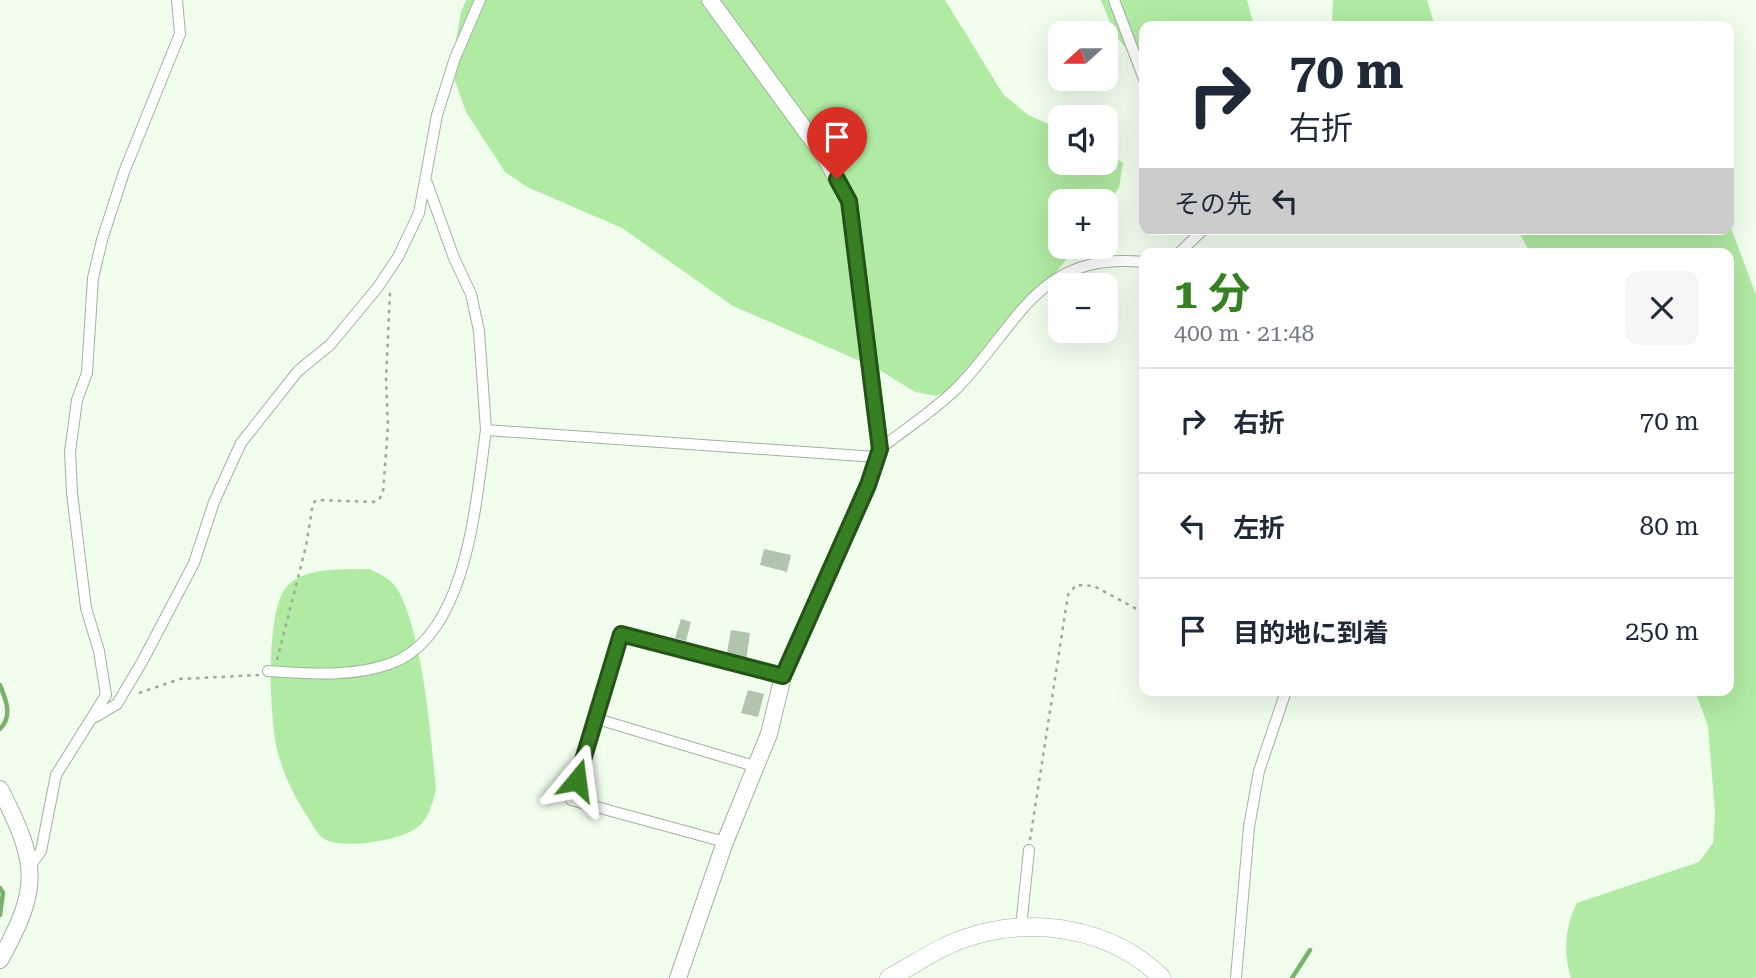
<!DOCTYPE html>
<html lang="ja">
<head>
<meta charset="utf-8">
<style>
  :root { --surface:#fff; --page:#f6f6f7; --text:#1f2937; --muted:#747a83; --line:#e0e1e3; --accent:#377f23 }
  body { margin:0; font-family:"Roboto Serif","Noto Sans JP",serif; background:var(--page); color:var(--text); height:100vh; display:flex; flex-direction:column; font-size:26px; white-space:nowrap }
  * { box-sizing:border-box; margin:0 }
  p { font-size:23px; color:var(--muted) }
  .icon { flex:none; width:38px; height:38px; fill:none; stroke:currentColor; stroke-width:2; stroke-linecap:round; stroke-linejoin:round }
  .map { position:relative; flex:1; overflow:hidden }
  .panel { position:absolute; left:1139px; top:248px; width:595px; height:448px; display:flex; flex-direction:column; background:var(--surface); border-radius:14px; box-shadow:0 7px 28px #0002 }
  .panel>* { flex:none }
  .top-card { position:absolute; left:1139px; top:21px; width:595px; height:214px; border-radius:14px; box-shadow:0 7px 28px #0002; background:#fff; color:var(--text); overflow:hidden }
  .needle { width:46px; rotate:249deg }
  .fabs { position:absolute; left:1048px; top:21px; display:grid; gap:14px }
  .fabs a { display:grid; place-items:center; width:70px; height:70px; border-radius:14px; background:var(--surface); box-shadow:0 7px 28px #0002; font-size:35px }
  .pin { position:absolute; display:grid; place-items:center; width:60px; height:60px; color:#fff; margin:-72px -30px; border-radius:50% 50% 50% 0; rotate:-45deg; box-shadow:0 0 7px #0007 }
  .pin .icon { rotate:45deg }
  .me { position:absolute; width:77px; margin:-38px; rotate:16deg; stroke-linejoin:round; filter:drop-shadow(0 0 5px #0008) }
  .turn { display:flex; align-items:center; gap:24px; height:147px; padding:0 35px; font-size:32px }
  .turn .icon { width:91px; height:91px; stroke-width:2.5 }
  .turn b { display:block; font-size:49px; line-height:60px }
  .then { display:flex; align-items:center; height:66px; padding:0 35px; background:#0003; gap:14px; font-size:26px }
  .round { display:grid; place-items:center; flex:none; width:74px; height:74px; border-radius:14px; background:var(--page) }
  .overview { display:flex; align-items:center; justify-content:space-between; height:119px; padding:0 35px }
  h1 { font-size:42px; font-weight:700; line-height:52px; color:var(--accent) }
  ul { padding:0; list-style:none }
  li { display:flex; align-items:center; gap:21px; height:105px; padding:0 35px; border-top:2px solid var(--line) }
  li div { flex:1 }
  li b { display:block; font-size:26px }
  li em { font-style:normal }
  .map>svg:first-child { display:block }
</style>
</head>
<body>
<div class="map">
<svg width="1756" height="978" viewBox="0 0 1756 978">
  <rect width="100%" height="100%" fill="#f1feee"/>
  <path fill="#b1eba3" d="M 466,0 L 945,0 L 1003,94 L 1028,115 L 1060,129 L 1060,163 L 1106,163 L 1106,151 L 1123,163 L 1119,188 L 1106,205 L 1106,201 L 1060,201 L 1060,247 L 1076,247 L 1069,256 L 968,383 L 936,396 L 915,392 L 876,368 L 733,306 L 622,228 L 527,187 L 505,172 L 466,112 L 455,81 L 456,40 L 461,12 Z
    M 1101,0 L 1247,0 L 1254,26 L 1144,26 L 1144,70 L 1115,35 Z
    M 1333,0 L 1427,0 L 1435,26 L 1332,26 Z
    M 1729,222 L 1756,295 L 1756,978 L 1571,978 C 1563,953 1565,926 1577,903 L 1699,862 L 1713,843 L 1715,813 L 1708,726 L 1695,691 L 1729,691 L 1729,254 L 1531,254 L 1517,229 L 1729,229 Z
    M 370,569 C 382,575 393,580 399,592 C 423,637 431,737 436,790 C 428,821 422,831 389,839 C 371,843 344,847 326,840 C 319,837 313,826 309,819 C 296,800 286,780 279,757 C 269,725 264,609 288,585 C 308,566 345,570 370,569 Z"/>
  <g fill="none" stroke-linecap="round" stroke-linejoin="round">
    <path stroke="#7ab26d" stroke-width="4.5" d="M 0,685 C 6,700 13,716 0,729
      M 0,888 L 3,893 L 0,915
      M 1292,978 L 1310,950"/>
  </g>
  <path fill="#b0c5ab" d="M 764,549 L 791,555 L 787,572 L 760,565 Z
    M 681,619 L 691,622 L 686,641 L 675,638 Z
    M 731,630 L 750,633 L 746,661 L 726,658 Z
    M 748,690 L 764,694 L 758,717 L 741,713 Z"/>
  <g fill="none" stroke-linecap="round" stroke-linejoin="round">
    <g stroke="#a0b49b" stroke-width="12">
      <path id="street" d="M 1114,0 L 1144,79
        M 427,183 L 454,258 L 471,294 L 479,331 L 486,430 L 876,457
        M 1178,254 L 1204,229
        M 880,449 C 906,428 937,409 960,385 C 1021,320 1040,251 1144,262
        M 268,671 C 310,674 362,678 401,659 C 469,623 476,498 486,430
        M 95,717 L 117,704 L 142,662 L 194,563 L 214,502 L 241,443 L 298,371 L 330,345 L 378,287 L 398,257 L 419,213 L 437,115 L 455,58 L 480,0
        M 594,718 L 754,766
        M 725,842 L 571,800 L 621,634 L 783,676
        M 31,865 L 41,851 L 56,775 L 106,695 L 99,651 L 86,608 L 72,493 L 70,452 L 77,400 L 87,373 L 93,278 L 102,240 L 124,172 L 180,34 L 177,0
        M 1021,927 L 1029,850
        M 1236,978 L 1249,827 L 1259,771 L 1286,691"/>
    </g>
    <g stroke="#a0b49b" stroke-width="18">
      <path id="secondary" d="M 0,789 C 38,863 41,887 0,960
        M 678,978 L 725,842 L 769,734 L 783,676 L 868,485 L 880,449 L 849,201 L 825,157 L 710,0"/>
    </g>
    <g stroke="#a0b49b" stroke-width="19">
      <path id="primary" d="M 889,978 C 914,965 938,947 966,938 C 1032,916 1111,927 1162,978"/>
    </g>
    <path stroke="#9ea99c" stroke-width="2.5" stroke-dasharray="3.5 5" stroke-linecap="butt" d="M 277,660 L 306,546 L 313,503 L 317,500 L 373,502 L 379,500 L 383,492 L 388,426 L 386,380 L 390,292
      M 139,693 L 180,679 L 259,675
      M 1030,840 L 1068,595 L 1076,585 L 1094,586 L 1144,613"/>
    <use href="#street" stroke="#fff" stroke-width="10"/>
    <use href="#secondary" stroke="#fff" stroke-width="16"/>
    <use href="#primary" stroke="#fff" stroke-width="18"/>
  </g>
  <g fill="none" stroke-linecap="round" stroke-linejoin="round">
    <g stroke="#245317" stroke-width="18">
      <path id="route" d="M 577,780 L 621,634 L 783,676 L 868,485 L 880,449 L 849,201 L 837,179"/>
    </g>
    <use href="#route" stroke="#377f23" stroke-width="12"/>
  </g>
</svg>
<div class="fabs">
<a><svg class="needle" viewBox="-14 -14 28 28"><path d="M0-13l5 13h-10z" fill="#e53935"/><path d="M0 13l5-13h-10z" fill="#747a83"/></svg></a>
<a><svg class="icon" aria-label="sound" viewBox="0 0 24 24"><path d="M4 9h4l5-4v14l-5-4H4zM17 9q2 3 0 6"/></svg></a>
<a>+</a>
<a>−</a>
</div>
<div class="pin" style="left:837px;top:179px;background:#d93025"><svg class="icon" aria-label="arrive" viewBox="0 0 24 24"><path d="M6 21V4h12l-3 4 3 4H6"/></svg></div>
<svg class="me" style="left:577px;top:780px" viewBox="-20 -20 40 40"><path d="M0-17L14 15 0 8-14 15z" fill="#377f23" stroke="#fff" stroke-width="4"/></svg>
<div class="top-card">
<div class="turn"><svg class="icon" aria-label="right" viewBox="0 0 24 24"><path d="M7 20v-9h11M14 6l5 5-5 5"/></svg><div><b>70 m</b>右折</div></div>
<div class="then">その先<svg class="icon" aria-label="left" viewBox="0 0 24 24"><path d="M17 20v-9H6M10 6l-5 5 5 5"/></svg></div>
</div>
<section class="panel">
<div class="overview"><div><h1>1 分</h1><p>400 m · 21:48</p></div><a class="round"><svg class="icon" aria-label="close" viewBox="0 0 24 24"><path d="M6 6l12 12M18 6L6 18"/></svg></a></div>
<ul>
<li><svg class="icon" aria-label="right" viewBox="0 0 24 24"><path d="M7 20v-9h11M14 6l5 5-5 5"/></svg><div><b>右折</b></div><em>70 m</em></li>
<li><svg class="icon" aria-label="left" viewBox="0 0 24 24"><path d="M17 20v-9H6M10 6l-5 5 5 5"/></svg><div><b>左折</b></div><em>80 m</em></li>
<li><svg class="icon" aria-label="arrive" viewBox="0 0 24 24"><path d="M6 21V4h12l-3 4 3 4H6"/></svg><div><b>目的地に到着</b></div><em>250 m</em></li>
</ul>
</section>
</div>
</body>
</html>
